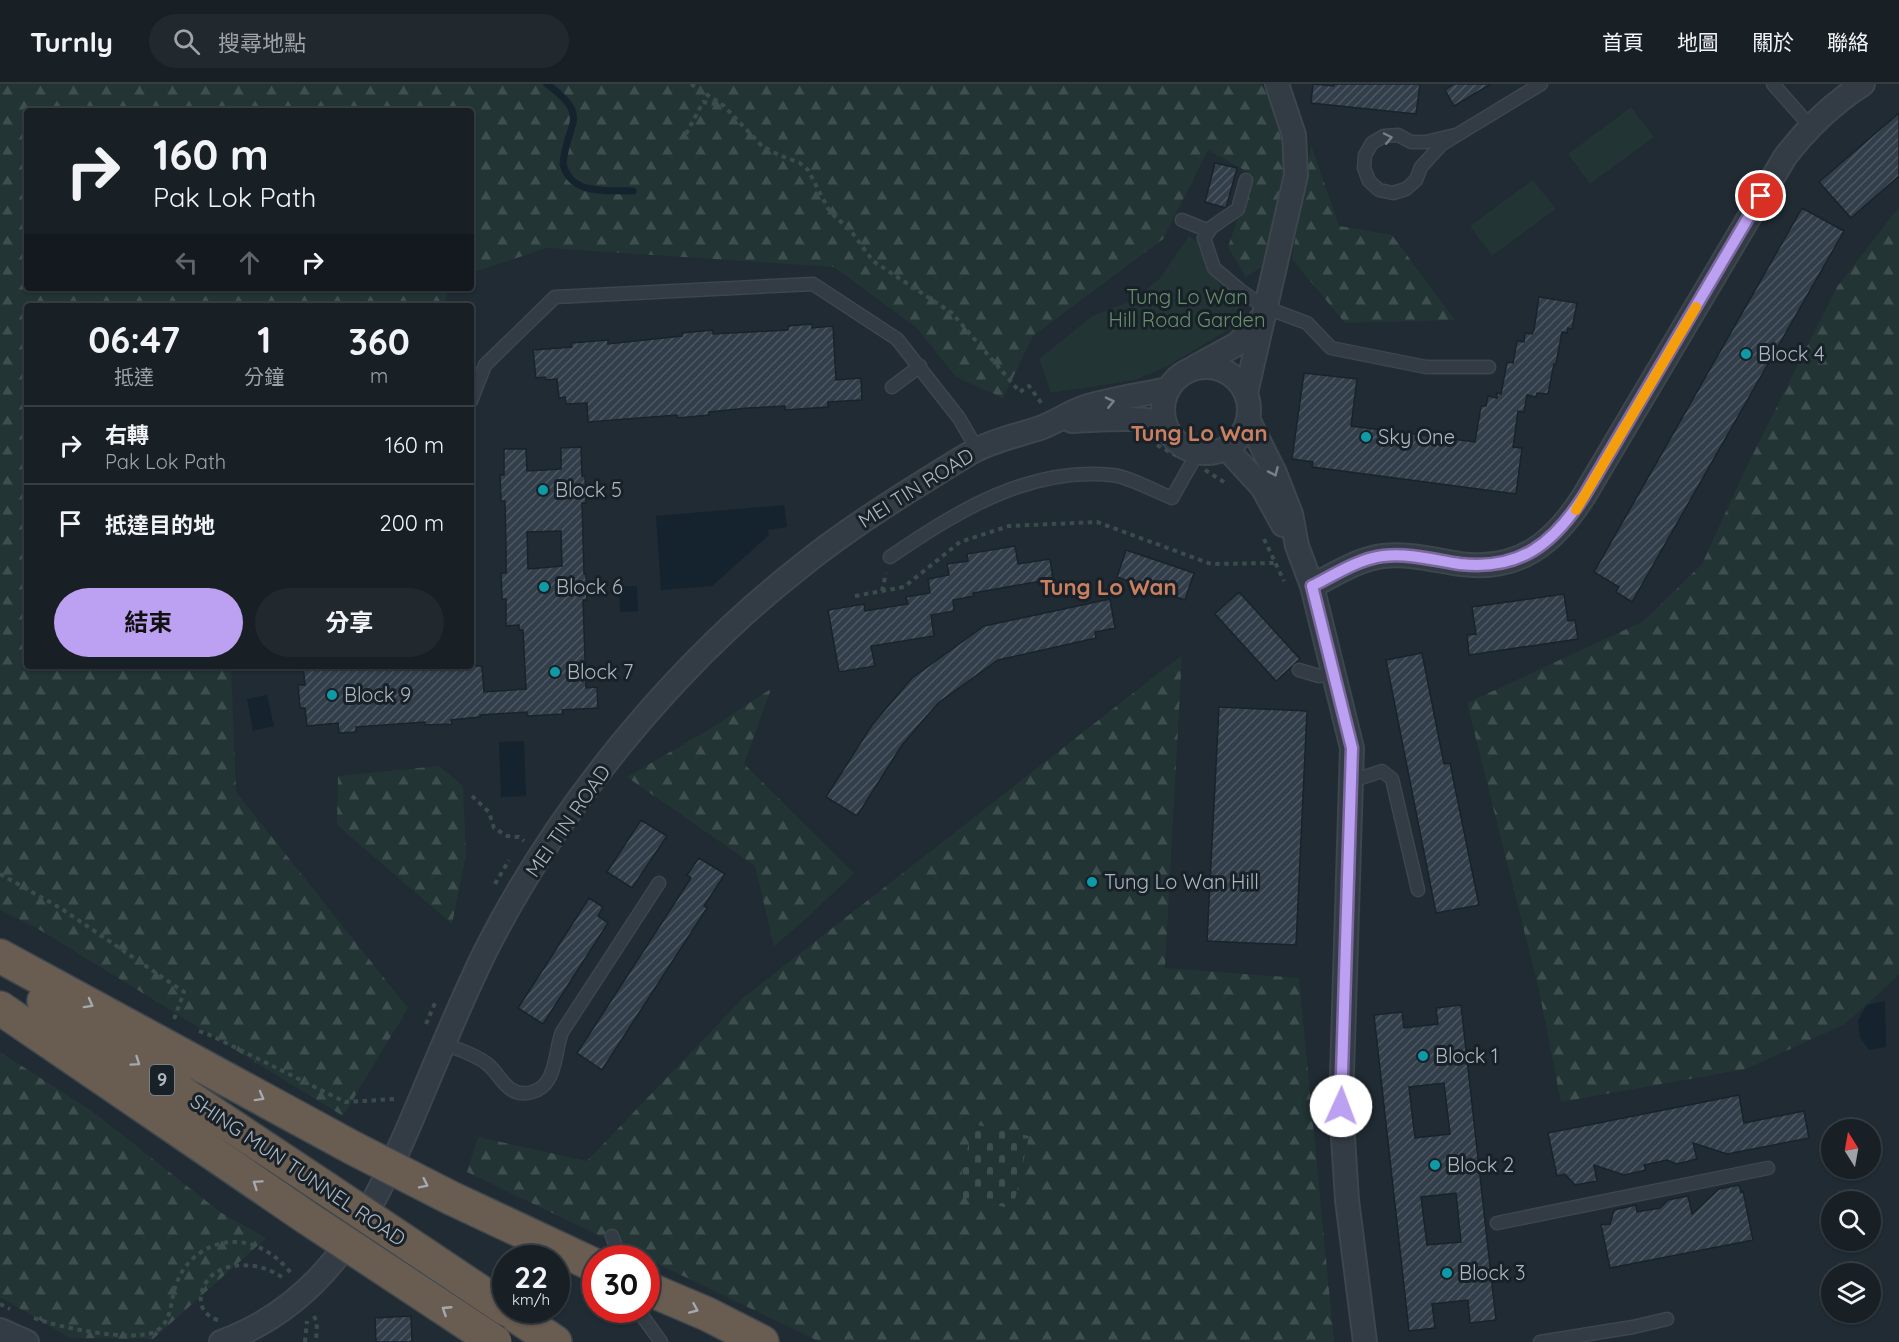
<!DOCTYPE html>
<html lang="zh-TW">
<head>
<meta charset="utf-8">
<style>
  :root { --surface:#182026; --page:#21282e; --text:#f1f3f6; --muted:#9fa3a7; --line:#363e43; --accent:#bca0f2 }
  body { margin:0; font-family:Quicksand,"Noto Sans TC",sans-serif; background:var(--page); color:var(--text); height:100vh; display:flex; flex-direction:column; font-size:22px; white-space:nowrap }
  * { box-sizing:border-box; margin:0 }
  p { font-size:20px; color:var(--muted) }
  .icon { flex:none; width:33px; height:33px; fill:none; stroke:currentColor; stroke-width:2; stroke-linecap:round; stroke-linejoin:round }
  .map { position:relative; flex:1; overflow:hidden }
  .panel { position:absolute; left:24px; top:219px; width:450px; height:366px; display:flex; flex-direction:column; background:var(--surface); border-radius:6px; box-shadow:0 2px 4px #0004,0 0 0 2px var(--line) }
  .panel>* { flex:none }
  .banner { position:absolute; left:24px; top:24px; width:450px; height:183px; border-radius:6px; box-shadow:0 2px 4px #0004,0 0 0 2px var(--line); background:#182026; color:var(--text); overflow:hidden }
  .needle { width:39px; rotate:349deg }
  .tools { position:absolute; left:1821px; top:1035px; display:grid; gap:12px }
  .tools a { display:grid; place-items:center; width:60px; height:60px; border-radius:50%; background:var(--surface); box-shadow:0 2px 4px #0004,0 0 0 2px var(--line); font-size:30px }
  .speed { position:absolute; left:492px; top:1161px; display:flex; gap:12px; font-size:30px; font-weight:700; text-align:center }
  .speed>* { display:grid; place-content:center; width:78px; height:78px; border-radius:50%; background:var(--surface); box-shadow:0 2px 4px #0004,0 0 0 2px var(--line); line-height:1 }
  .speed small { font-size:15px; font-weight:400 }
  .speed .limit { border:9px solid #d22; background:#fff; color:#111 }
  .pin { position:absolute; display:grid; place-items:center; width:51px; height:51px; color:#fff; margin:-26px; border:3px solid #fff; border-radius:50%; box-shadow:0 2px 6px #0007 }
  .me { position:absolute; width:66px; margin:-33px; rotate:2deg; stroke-linejoin:round; filter:drop-shadow(0 0 4px #0008) }
  .turn { display:flex; align-items:center; gap:21px; height:126px; padding:0 30px; font-size:27px }
  .turn .icon { width:78px; height:78px; stroke-width:2.5 }
  .turn b { display:block; font-size:42px; line-height:51px }
  .lanes { display:flex; align-items:center; height:57px; padding:0 30px; background:#0003; justify-content:center; gap:30px; direction:ltr }
  .lanes .off { opacity:.35 }
  .eta { display:flex; justify-content:space-evenly; align-items:center; height:102px; text-align:center }
  .eta b { font-size:36px; font-weight:700; line-height:42px }
  .action { display:flex; gap:12px; margin-top:auto; padding:12px 30px }
  .action a { flex:1; height:69px; border-radius:36px; background:var(--accent); color:#111; font-size:24px; font-weight:700; line-height:69px; text-align:center }
  .action a+a { background:var(--page); color:var(--text) }
  ul { padding:0; list-style:none }
  li { display:flex; align-items:center; gap:18px; height:78px; padding:0 30px; border-top:2px solid var(--line) }
  li div { flex:1 }
  li b { display:block; font-size:22px }
  li em { font-style:normal }
  header { display:flex; align-items:center; gap:36px; box-sizing:border-box; height:84px; padding:0 30px; background:var(--surface); border-bottom:2px solid var(--line) }
  header strong { font-size:28px }
  nav { display:flex; gap:33px; margin-inline-start:auto; font-size:21px }
  .search { width:420px; height:54px; background:var(--page); display:flex; align-items:center; gap:15px; box-sizing:border-box; padding:0 21px; border-radius:33px; color:var(--muted); font-size:22px }
  .map>svg:first-child { display:block }
</style>
</head>
<body>
<header>
<strong>Turnly</strong>
<div class="search"><svg class="icon" aria-label="search" viewBox="0 0 24 24"><circle cx="10" cy="10" r="6"/><path d="M15 15l6 6"/></svg>搜尋地點</div>
<nav><a>首頁</a><a>地圖</a><a>關於</a><a>聯絡</a></nav>
</header>
<div class="map">
<svg width="1899" height="1258" viewBox="0 0 1899 1258">
  <defs>
    <pattern id="forest-firs" width="22" height="20" patternUnits="userSpaceOnUse" patternTransform="scale(1.5)"><rect width="22" height="20" fill="#223434"/><path d="M5 1l3.5 6h-7zM16 11l3.5 6h-7z" fill="#3f4f50"/></pattern>
    <pattern id="cemetery-stones" width="16" height="16" patternUnits="userSpaceOnUse" patternTransform="scale(1.5)"><rect width="16" height="16" fill="#223434"/><path d="M2 7V4a2 2 0 0 1 4 0v3zM10 15v-3a2 2 0 0 1 4 0v3z" fill="#3f4f50"/></pattern>
    <pattern id="building-hatch" width="6" height="6" patternUnits="userSpaceOnUse" patternTransform="scale(1.5)"><rect width="6" height="6" fill="#323f4a"/><path d="M-1 1l2-2M0 6l6-6M5 7l2-2" fill="none" stroke="#4d5862"/></pattern>
  </defs>
  <rect width="100%" height="100%" fill="#202b33"/>
  <path fill="#223434" d="M 1631,23 L 1654,53 L 1590,100 L 1568,70 Z
    M 1533,96 L 1556,125 L 1492,172 L 1470,142 Z
    M 1189,152 C 1213,168 1218,169 1218,199 L 1250,233 L 1166,283 L 1135,296 L 1051,309 L 1039,275 L 1092,232 L 1134,216 L 1159,195 Z"/>
  <path fill="url(#forest-firs)" d="M 0,0 L 1261,0 L 1278,21 L 1284,93 L 1261,183 L 1246,193 L 1228,163 L 1253,91 L 1208,66 L 1163,155 L 1033,252 L 1003,314 L 956,293 L 917,244 L 834,183 L 547,164 L 471,189 L 471,27 L 27,27 L 27,204 L 449,204 L 444,222 L 27,222 L 27,582 L 231,582 L 236,708 L 408,924 L 343,1032 L 35,843 L 0,826 Z
    M 1311,61 L 1339,142 L 1392,151 L 1455,236 L 1345,239 L 1292,175 Z
    M 1899,123 L 1899,891 L 1845,940 L 1746,985 L 1561,1018 L 1539,906 L 1467,619 L 1644,537 L 1702,480 L 1745,386 L 1837,203 Z
    M 1182,571 L 1165,884 L 1299,894 L 1334,1258 L 820,1258 L 467,1088 L 478,1053 L 587,1077 L 744,913 Z
    M 771,605 L 744,680 L 854,789 L 809,832 L 774,862 L 755,782 L 627,693 L 708,646 Z
    M 439,682 L 463,702 L 466,771 L 452,840 L 337,741 L 338,692 Z
    M 0,968 L 92,1027 L 220,1128 L 266,1154 L 153,1255 L 70,1254 L 0,1213 Z"/>
  <path fill="url(#cemetery-stones)" d="M 973,1040 L 1029,1052 L 1013,1125 L 957,1112 Z"/>
  <path fill="#15232f" d="M 784,421 L 787,443 L 768,446 L 769,451 L 712,502 L 661,506 L 656,432 Z
    M 619,502 L 637,502 L 638,527 L 620,528 Z
    M 267,611 L 274,642 L 253,647 L 247,615 Z
    M 524,657 L 526,712 L 501,713 L 499,658 Z
    M 1885,917 L 1886,963 L 1869,966 L 1860,953 L 1858,936 L 1867,921 Z"/>
  <g fill="none" stroke-linecap="round" stroke-linejoin="round">
    <path stroke="#15232f" stroke-width="7" d="M 547,0 C 592,34 567,36 563,80 C 571,112 607,106 633,107"/>
  </g>
  <path fill="url(#building-hatch)" stroke="#1b232a" stroke-width="1.5" fill-rule="evenodd" d="M 1313,0 L 1334,2 L 1334,0 L 1420,0 L 1416,30 L 1311,19 Z
    M 1454,0 L 1491,0 L 1454,22 L 1445,6 Z
    M 1899,29 L 1899,92 L 1851,134 L 1819,98 Z
    M 1215,79 L 1237,84 L 1226,124 L 1205,118 Z
    M 1802,124 L 1844,147 L 1632,518 L 1616,508 L 1619,503 L 1594,488 Z
    M 1539,213 L 1577,219 L 1572,245 L 1568,244 L 1567,249 L 1562,248 L 1556,280 L 1554,280 L 1548,310 L 1537,309 L 1536,313 L 1527,311 L 1524,328 L 1518,327 L 1513,363 L 1522,364 L 1516,410 L 1312,383 L 1313,378 L 1292,375 L 1304,289 L 1357,295 L 1351,342 L 1475,358 L 1481,322 L 1486,322 L 1488,312 L 1497,314 L 1497,309 L 1501,310 L 1507,278 L 1513,279 L 1517,257 L 1524,258 L 1525,249 L 1532,250 L 1534,246 Z
    M 812,240 L 812,244 L 833,242 L 836,296 L 861,294 L 862,316 L 828,318 L 828,323 L 785,326 L 785,322 L 748,324 L 709,328 L 709,331 L 678,334 L 677,331 L 588,338 L 587,319 L 566,320 L 565,313 L 559,314 L 557,295 L 546,296 L 545,293 L 536,294 L 533,266 L 572,263 L 571,259 L 608,256 L 608,260 L 682,252 L 682,249 L 713,246 L 713,250 L 788,246 L 788,242 Z
    M 581,363 L 582,392 L 585,392 L 586,419 L 582,419 L 584,490 L 586,490 L 587,516 L 583,516 L 586,604 L 597,603 L 598,624 L 562,626 L 563,630 L 527,632 L 527,628 L 480,631 L 480,633 L 451,636 L 452,640 L 425,641 L 425,638 L 356,643 L 356,648 L 339,649 L 338,639 L 307,642 L 305,624 L 300,624 L 298,601 L 305,601 L 303,582 L 482,582 L 484,608 L 526,605 L 523,546 L 519,546 L 519,541 L 506,542 L 506,515 L 502,515 L 501,489 L 506,489 L 506,463 L 505,417 L 501,417 L 500,391 L 504,391 L 504,365 L 526,365 L 527,387 L 561,385 L 561,364 ZM 561,447 L 562,482 L 528,485 L 527,448 Z
    M 1015,462 L 1018,480 L 1050,475 L 1053,495 L 973,509 L 974,512 L 953,516 L 954,527 L 931,531 L 934,552 L 871,562 L 875,582 L 839,588 L 828,526 L 864,520 L 865,527 L 908,520 L 906,513 L 930,509 L 928,495 L 949,491 L 947,480 L 968,477 L 967,470 Z
    M 1126,466 L 1194,489 L 1185,516 L 1117,493 Z
    M 1239,508 L 1300,575 L 1276,597 L 1215,530 Z
    M 1564,510 L 1568,537 L 1575,536 L 1578,555 L 1469,571 L 1467,551 L 1476,550 L 1472,523 Z
    M 1110,515 L 1115,544 L 1095,548 L 1096,554 L 998,576 L 938,619 L 902,661 L 857,732 L 826,713 L 872,641 L 912,594 L 984,542 Z
    M 1422,569 L 1444,680 L 1450,679 L 1479,821 L 1436,829 L 1386,576 Z
    M 1219,623 L 1307,627 L 1296,861 L 1207,857 Z
    M 641,736 L 667,752 L 632,804 L 607,788 Z
    M 699,774 L 725,790 L 704,822 L 707,824 L 602,986 L 577,969 L 691,794 L 687,791 Z
    M 589,814 L 603,823 L 598,832 L 608,839 L 543,940 L 518,924 Z
    M 1461,921 L 1496,1236 L 1470,1239 L 1468,1216 L 1432,1220 L 1435,1244 L 1409,1247 L 1374,931 L 1402,928 L 1404,944 L 1438,940 L 1436,924 ZM 1444,999 L 1450,1050 L 1415,1054 L 1409,1003 ZM 1456,1109 L 1461,1158 L 1427,1161 L 1421,1113 Z
    M 1739,1011 L 1744,1039 L 1804,1027 L 1809,1054 L 1727,1070 L 1693,1059 L 1697,1075 L 1677,1080 L 1667,1076 L 1644,1081 L 1646,1086 L 1624,1091 L 1594,1081 L 1597,1097 L 1575,1101 L 1565,1090 L 1557,1092 L 1548,1049 Z
    M 1739,1101 L 1741,1108 L 1743,1107 L 1753,1156 L 1610,1184 L 1601,1141 L 1610,1140 L 1614,1126 L 1636,1121 L 1637,1128 L 1660,1124 L 1668,1116 L 1688,1112 L 1692,1130 L 1719,1105 Z
    M 411,1232 L 412,1258 L 376,1258 L 375,1234 Z"/>
  <g fill="none" stroke-linecap="round" stroke-linejoin="round">
    <g stroke="#3d454d" stroke-width="15">
      <path id="lane" d="M 1773,0 L 1810,42
        M 1455,51 L 1426,58 L 1411,58 L 1398,51 L 1384,52 L 1372,59 L 1365,71 L 1364,84 L 1369,97 L 1379,106 L 1393,109 L 1406,105 L 1416,96 L 1421,83 L 1442,60 L 1541,0
        M 1246,96 L 1238,125 L 1212,143 L 1204,154 L 1214,184 L 1240,206 L 1264,223 L 1307,239 L 1331,264 L 1426,283 L 1489,283
        M 1182,136 L 1209,147
        M 892,303 L 920,282
        M 471,317 L 485,281 L 555,213 L 813,200 L 897,255 L 959,334 L 977,365
        M 890,473 C 956,428 1029,382 1112,391 C 1127,392 1157,408 1172,414 L 1198,368
        M 1299,586 L 1319,592 L 1332,588
        M 1352,697 L 1382,687 L 1392,695 L 1418,806
        M 444,960 C 458,965 474,970 486,979 C 496,986 502,1000 512,1006 C 524,1013 541,1008 548,996 C 557,982 556,963 562,948 L 659,799
        M 1497,1139 L 1768,1084
        M 612,1152 L 620,1174
        M 638,1226 L 661,1258
        M 1540,1258 L 1633,1243 L 1667,1235"/>
    </g>
    <g stroke="#3d454d" stroke-width="26">
      <path id="street" d="M1163 326a43 43 0 1 1 86 0a43 43 0 1 1-86 0Z
        M 1195,283 L 1237,260 L 1261,235
        M 1246,309 L 1296,91 L 1294,51 L 1277,0
        M 1248,335 L 1275,389 L 1291,430 L 1297,462 L 1312,502 L 1352,664 L 1341,1022 L 1347,1116 L 1365,1258
        M 1072,337 C 1103,336 1134,332 1164,339
        M 1226,364 L 1262,403 L 1283,441
        M 1312,502 C 1334,491 1358,475 1383,472 C 1409,469 1434,476 1460,480 C 1519,488 1554,459 1584,412 L 1785,73 C 1807,44 1832,20 1863,0
        M 0,1246 L 27,1258
        M 221,1258 C 331,1218 375,1123 417,1023 C 439,971 460,919 485,868 C 557,725 673,583 799,484 C 837,453 878,426 920,400 C 938,389 956,377 974,367 C 994,356 1019,351 1040,344 C 1056,338 1070,328 1085,323 C 1112,315 1140,311 1168,305"/>
    </g>
    <g stroke="#3e474e" stroke-width="36">
      <path id="highway" d="M 0,872 L 353,1064
        M 44,917 L 325,1104
        M 0,924 L 306,1133
        M 646,1204 L 707,1230 L 762,1258
        M 507,1226 L 555,1258"/>
    </g>
    <path stroke="#3a4d4c" stroke-width="4" stroke-dasharray="4.5 4.5" stroke-linecap="butt" d="M 691,0 L 724,22 L 762,62 L 779,71 L 800,79 L 808,86 L 830,128 L 851,147 L 873,177 L 952,229 L 1020,308 L 1029,302 L 1042,320
      M 686,50 L 703,18 L 721,21
      M 1157,361 L 1177,372
      M 1205,386 L 1227,400
      M 1264,455 L 1284,497
      M 882,507 L 886,489
      M 855,512 L 904,503 L 960,458 L 1009,442 L 1097,438 L 1211,480 L 1275,479
      M 472,712 L 489,728 L 494,744 L 507,752 L 519,753 L 524,757
      M 0,790 L 62,825 L 184,908 L 173,938
      M 495,800 L 509,776
      M 426,940 L 435,919
      M 199,947 L 212,952 L 345,1018 L 395,1015 L 396,1013
      M 0,1220 L 10,1225
      M 314,1232 L 317,1239 L 316,1258
      M 34,1234 C 60,1244 131,1258 155,1248 C 172,1238 170,1220 175,1204 C 183,1176 208,1157 237,1158 C 259,1159 277,1172 291,1189
      M 218,1236 C 194,1229 197,1202 215,1189 C 234,1176 268,1180 285,1196
      M 305,1258 L 307,1237"/>
    <use href="#lane" stroke="#333c44" stroke-width="12"/>
    <use href="#street" stroke="#333c44" stroke-width="22"/>
    <use href="#highway" stroke="#695c51" stroke-width="33"/>
    <g stroke="#3e474e" stroke-width="36" stroke-linecap="butt">
      <path id="highway-bridge" d="M 353,1064 L 451,1114 L 596,1182
        M 325,1104 L 506,1225
        M 306,1133 L 495,1258"/>
    </g>
    <use href="#highway-bridge" stroke="#695c51" stroke-width="33"/>
  </g>
  <defs><path id="oneway-chevron" d="M-2-3.5L2.5 0L-2 3.5" fill="none" stroke-width="1.6" stroke-linecap="round" stroke-linejoin="round" transform="scale(1.5)"/></defs>
  <g stroke="#768089">
    <use href="#oneway-chevron" transform="translate(1388 54) rotate(-12)"/>
    <use href="#oneway-chevron" transform="translate(1110 318) rotate(-13)"/>
    <use href="#oneway-chevron" transform="translate(1274 388) rotate(66)"/>
  </g>
  <g stroke="#a3a9b0">
    <use href="#oneway-chevron" transform="translate(89 920) rotate(29)"/>
    <use href="#oneway-chevron" transform="translate(136 978) rotate(34)"/>
    <use href="#oneway-chevron" transform="translate(260 1013) rotate(29)"/>
    <use href="#oneway-chevron" transform="translate(257 1100) rotate(-146)"/>
    <use href="#oneway-chevron" transform="translate(424 1100) rotate(26)"/>
    <use href="#oneway-chevron" transform="translate(694 1225) rotate(24)"/>
    <use href="#oneway-chevron" transform="translate(446 1226) rotate(-147)"/>
  </g>
  <g fill="none" stroke-linecap="round" stroke-linejoin="round">
    <g stroke="#7a689d" stroke-width="15">
      <path id="route" d="M 1341,1022 L 1352,664 L 1312,502 C 1334,491 1358,475 1383,472 C 1409,469 1434,476 1460,480 C 1520,487 1554,459 1584,412 L 1761,112"/>
    </g>
    <use href="#route" stroke="#bca0f2" stroke-width="10"/>
    <path stroke="#f59e0b" stroke-width="10" d="M 1576,426 L 1696,223"/>
  </g>
  <g fill="#0f9aa8" stroke="#192128" stroke-width="2">
    <circle cx="1746" cy="270" r="6"/>
    <circle cx="1366" cy="353" r="6"/>
    <circle cx="543" cy="406" r="6"/>
    <circle cx="544" cy="503" r="6"/>
    <circle cx="555" cy="588" r="6"/>
    <circle cx="332" cy="611" r="6"/>
    <circle cx="1092" cy="798" r="6"/>
    <circle cx="1423" cy="972" r="6"/>
    <circle cx="1435" cy="1081" r="6"/>
    <circle cx="1447" cy="1189" r="6"/>
  </g>
  <g text-anchor="middle" stroke-width="6" stroke-linejoin="round" paint-order="stroke">
    <rect fill="#192128" stroke="#818a93" stroke-width="1.5" x="150" y="981" width="24" height="30" rx="4.5"/>
    <g font-size="18" font-weight="bold" fill="#adb7c1">
      <text x="162" y="1002">9</text>
    </g>
    <g font-size="20" fill="#678f6b" stroke="#192128">
      <text x="1187" y="220">Tung Lo Wan<tspan x="1187" dy="23">Hill Road Garden</tspan></text>
    </g>
    <g font-size="20" fill="#adb7c1" stroke="#192128" text-anchor="start">
      <text x="1758" y="277">Block 4</text>
      <text x="1378" y="360">Sky One</text>
      <text x="555" y="413">Block 5</text>
      <text x="556" y="510">Block 6</text>
      <text x="567" y="595">Block 7</text>
      <text x="344" y="618">Block 9</text>
      <text x="1104" y="805">Tung Lo Wan Hill</text>
      <text x="1435" y="979">Block 1</text>
      <text x="1447" y="1088">Block 2</text>
      <text x="1459" y="1196">Block 3</text>
    </g>
    <g font-size="20" fill="#adb7c1" stroke="#192128">
      <text transform="translate(916 404) rotate(-32)" y="7">MEI TIN ROAD</text>
      <text transform="translate(568 737) rotate(-55)" y="7">MEI TIN ROAD</text>
      <text transform="translate(298 1086) rotate(34)" y="7">SHING MUN TUNNEL ROAD</text>
    </g>
    <g font-size="22" font-weight="bold" fill="#c97f60" stroke="#192128">
      <text x="1199" y="357">Tung Lo Wan</text>
      <text x="1108" y="511">Tung Lo Wan</text>
    </g>
  </g>
</svg>
<div class="tools">
<a><svg class="needle" viewBox="-14 -14 28 28"><path d="M0-13l5 13h-10z" fill="#e53935"/><path d="M0 13l5-13h-10z" fill="#9fa3a7"/></svg></a>
<a><svg class="icon" aria-label="search" viewBox="0 0 24 24"><circle cx="10" cy="10" r="6"/><path d="M15 15l6 6"/></svg></a>
<a><svg class="icon" aria-label="layers" viewBox="0 0 24 24"><path d="M12 4l9 5-9 5-9-5zM3 14l9 5 9-5"/></svg></a>
</div>
<div class="speed"><div>22<small>km/h</small></div><div class="limit">30</div></div>
<div class="pin" style="left:1761px;top:112px;background:#d93025"><svg class="icon" aria-label="arrive" viewBox="0 0 24 24"><path d="M6 21V4h12l-3 4 3 4H6"/></svg></div>
<svg class="me" style="left:1341px;top:1022px" viewBox="-20 -20 40 40"><circle r="19" fill="#fff"/><path d="M0-13L10 11 0 6-10 11z" fill="#bca0f2"/></svg>
<div class="banner">
<div class="turn"><svg class="icon" aria-label="right" viewBox="0 0 24 24"><path d="M7 20v-9h11M14 6l5 5-5 5"/></svg><div><b>160 m</b>Pak Lok Path</div></div>
<div class="lanes"><svg class="icon off" aria-label="left" viewBox="0 0 24 24"><path d="M17 20v-9H6M10 6l-5 5 5 5"/></svg><svg class="icon off" aria-label="ahead" viewBox="0 0 24 24"><path d="M12 20V5M6 11l6-6 6 6"/></svg><svg class="icon" aria-label="right" viewBox="0 0 24 24"><path d="M7 20v-9h11M14 6l5 5-5 5"/></svg></div>
</div>
<section class="panel">
<div class="eta">
<div><b>06:47</b><p>抵達</p></div>
<div><b>1</b><p>分鐘</p></div>
<div><b>360</b><p>m</p></div>
</div>
<ul>
<li><svg class="icon" aria-label="right" viewBox="0 0 24 24"><path d="M7 20v-9h11M14 6l5 5-5 5"/></svg><div><b>右轉</b><p>Pak Lok Path</p></div><em>160 m</em></li>
<li><svg class="icon" aria-label="arrive" viewBox="0 0 24 24"><path d="M6 21V4h12l-3 4 3 4H6"/></svg><div><b>抵達目的地</b></div><em>200 m</em></li>
</ul>
<div class="action"><a>結束</a><a>分享</a></div>
</section>
</div>
</body>
</html>
